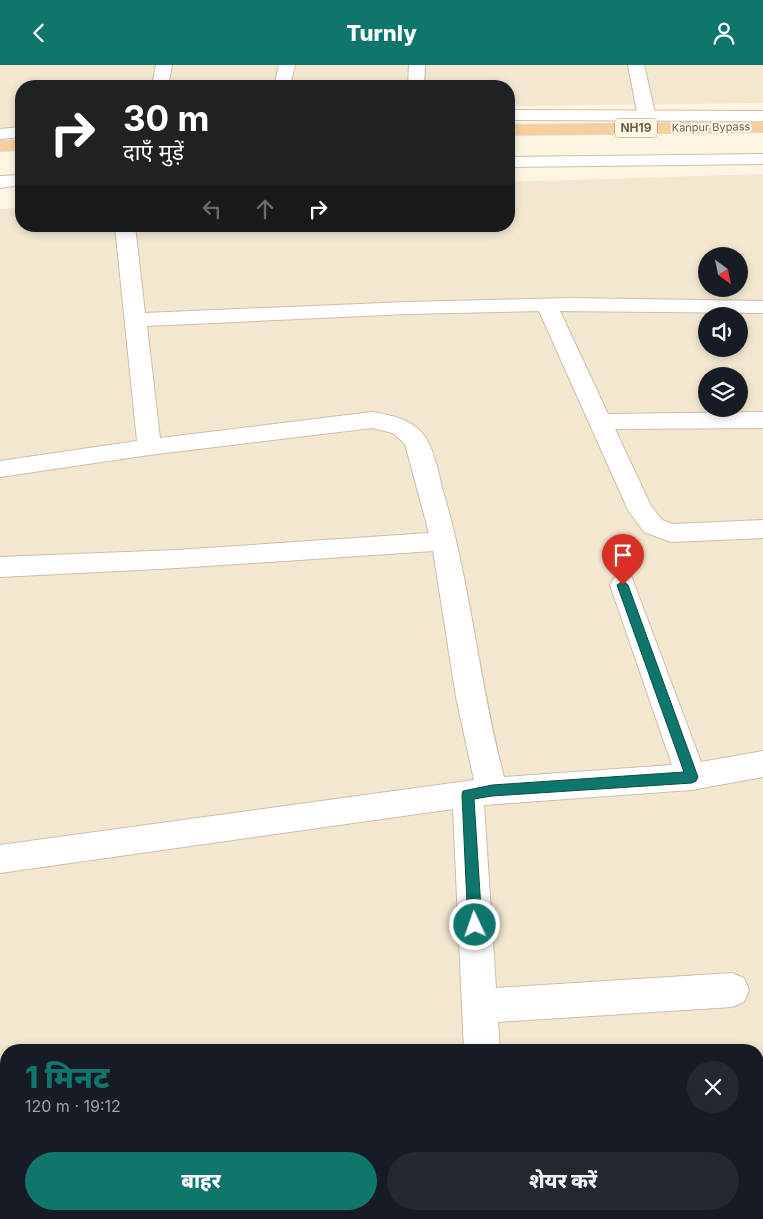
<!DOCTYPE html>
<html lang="hi">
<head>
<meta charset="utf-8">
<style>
  :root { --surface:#171b24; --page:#242831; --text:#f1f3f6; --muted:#9ea1a6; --accent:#0f766e }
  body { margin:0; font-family:Inter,"Noto Sans Devanagari",sans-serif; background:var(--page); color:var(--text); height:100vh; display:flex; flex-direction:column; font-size:19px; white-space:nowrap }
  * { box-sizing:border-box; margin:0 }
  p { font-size:16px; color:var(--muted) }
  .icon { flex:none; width:28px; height:28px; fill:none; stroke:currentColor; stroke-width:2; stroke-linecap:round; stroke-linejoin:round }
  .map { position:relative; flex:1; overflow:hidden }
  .side { position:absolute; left:0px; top:979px; width:764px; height:176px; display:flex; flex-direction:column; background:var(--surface); border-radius:20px 20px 0 0; box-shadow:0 2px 8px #0003 }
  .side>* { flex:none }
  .guide { position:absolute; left:15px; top:15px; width:500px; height:152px; border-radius:20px; box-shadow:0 2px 8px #0003; background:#202124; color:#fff; overflow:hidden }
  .needle { width:32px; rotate:147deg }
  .fabs { position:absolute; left:698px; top:182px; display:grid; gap:10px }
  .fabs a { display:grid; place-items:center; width:50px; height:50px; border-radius:50%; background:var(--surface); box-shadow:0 2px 8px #0003; font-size:25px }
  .pin { position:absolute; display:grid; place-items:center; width:42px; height:42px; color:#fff; margin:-51px -21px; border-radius:50% 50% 50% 0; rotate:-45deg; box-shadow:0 0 5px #0007 }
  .pin .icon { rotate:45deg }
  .me { position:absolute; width:55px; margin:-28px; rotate:357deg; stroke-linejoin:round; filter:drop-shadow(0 0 4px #0008) }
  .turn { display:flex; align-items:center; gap:18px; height:105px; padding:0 25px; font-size:22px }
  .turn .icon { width:65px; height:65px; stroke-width:2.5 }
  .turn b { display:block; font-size:35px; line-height:42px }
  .lanes { display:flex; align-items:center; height:48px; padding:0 25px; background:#0003; justify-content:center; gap:25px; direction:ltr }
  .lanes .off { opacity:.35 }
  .round { display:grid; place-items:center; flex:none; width:52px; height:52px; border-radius:26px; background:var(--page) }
  .overview { display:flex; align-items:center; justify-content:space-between; height:85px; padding:0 25px }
  h1 { font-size:30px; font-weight:800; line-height:38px; color:var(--accent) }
  .action { display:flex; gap:10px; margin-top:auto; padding:10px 25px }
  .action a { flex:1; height:58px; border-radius:30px; background:var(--accent); color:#fff; font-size:20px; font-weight:800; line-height:58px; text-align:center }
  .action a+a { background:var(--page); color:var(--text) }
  header { display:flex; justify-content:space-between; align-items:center; height:65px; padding:0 25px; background:var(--accent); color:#fff; font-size:22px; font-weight:800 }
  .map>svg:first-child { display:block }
</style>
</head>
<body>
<header><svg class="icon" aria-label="back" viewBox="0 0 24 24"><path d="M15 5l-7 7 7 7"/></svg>Turnly<svg class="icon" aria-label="person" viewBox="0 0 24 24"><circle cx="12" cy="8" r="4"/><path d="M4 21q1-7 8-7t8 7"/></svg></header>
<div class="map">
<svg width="763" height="1154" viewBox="0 0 763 1154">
  <rect width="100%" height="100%" fill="#fcf5e2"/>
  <path fill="#f3e7d0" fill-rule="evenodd" d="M 0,0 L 763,0 L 763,38 L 509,41 L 509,21 L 21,21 L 21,66 L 0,68 Z
    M 763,109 L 763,1154 L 0,1154 L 0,144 L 21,143 L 21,161 L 509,161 L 509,117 ZM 706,191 L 739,191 L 739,224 L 706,224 ZM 706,251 L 739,251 L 739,284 L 706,284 ZM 706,311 L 739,311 L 739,344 L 706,344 ZM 6,985 L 758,985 L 758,1149 L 6,1149 Z"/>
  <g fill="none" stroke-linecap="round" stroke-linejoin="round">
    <g stroke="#cdbda9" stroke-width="2">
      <path id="minor" d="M 156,0 L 172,0 L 168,21 L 152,21 Z
        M 279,0 L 295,0 L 290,21 L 274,21 Z
        M 409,0 L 425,0 L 424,21 L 408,21 Z
        M 628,0 L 644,0 L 656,52 L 653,56 L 647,57 L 641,56 L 638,52 Z
        M 115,161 L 135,161 L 145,248 L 407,237 L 570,233 L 763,236 L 763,248 L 760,248 L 560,246 L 608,349 L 763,347 L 763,363 L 615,364 L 651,441 L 662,455 L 673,459 L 763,455 L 763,473 L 671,477 L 644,467 L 628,445 L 539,246 L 407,249 L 147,261 L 160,373 L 372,347 C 390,350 411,354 423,369 C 435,385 438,407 443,426 C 471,520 479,618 504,712 L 672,700 L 610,520 L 614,513 L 623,510 L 632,513 L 701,697 L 763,686 L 763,712 L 691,725 L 484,740 L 496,923 L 732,908 L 744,913 L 749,925 L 744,937 L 732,942 L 498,957 L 500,985 L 464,985 L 453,744 L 0,808 L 0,780 L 474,715 L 456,632 L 433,486 L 177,503 L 0,512 L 0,492 L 177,485 L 429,468 L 405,379 L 393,368 L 372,363 L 149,390 L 0,412 L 0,396 L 137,376 Z
        M 6,1066 L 6,1104 L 0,1105 L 0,1067 Z
        M 6,1127 L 6,1149 L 24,1149 L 22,1154 L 0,1154 L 0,1129 Z
        M 479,1149 L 517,1149 L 519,1154 L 481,1154 Z"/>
    </g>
    <g stroke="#d0bea7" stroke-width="2">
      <path id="secondary" d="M 509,45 L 763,46 L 763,56 L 509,55 Z
        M 21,62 L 21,72 L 0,74 L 0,64 Z
        M 763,89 L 763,99 L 509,102 L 509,92 Z
        M 21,110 L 21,120 L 0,123 L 0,111 Z"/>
    </g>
    <g stroke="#ddd8d3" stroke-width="2">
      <path id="trunk" d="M 763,57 L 763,67 L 509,70 L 509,60 Z
        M 21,75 L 21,85 L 0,86 L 0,76 Z"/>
    </g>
    <use href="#minor" fill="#fff" fill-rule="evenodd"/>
    <use href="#secondary" fill="#fff" fill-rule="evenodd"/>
    <use href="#trunk" fill="#f8ce9a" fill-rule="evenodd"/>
  </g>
  <path fill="#0f766e" stroke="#0a4d48" d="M 623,516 L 628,520 L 698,712 L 696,716 L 692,718 L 492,731 L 474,734 L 482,860 L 480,864 L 475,866 L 470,864 L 468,860 L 462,730 L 463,726 L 492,720 L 684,707 L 617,520 Z"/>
  <g text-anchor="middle" stroke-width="4" stroke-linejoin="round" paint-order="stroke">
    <g font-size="11" fill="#735d49" stroke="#fff8e8">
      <text transform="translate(711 62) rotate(-1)" y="4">Kanpur Bypass</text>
    </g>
    <rect fill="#fff8e8" stroke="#9d8c79" stroke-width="1" x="615" y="53.5" width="42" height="19" rx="4"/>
    <g font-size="12" font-weight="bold" fill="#735d49">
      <text x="636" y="67">NH19</text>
    </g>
  </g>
</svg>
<div class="fabs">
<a><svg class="needle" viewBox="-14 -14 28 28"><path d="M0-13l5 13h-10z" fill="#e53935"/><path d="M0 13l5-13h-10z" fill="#9ea1a6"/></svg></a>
<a><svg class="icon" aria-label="sound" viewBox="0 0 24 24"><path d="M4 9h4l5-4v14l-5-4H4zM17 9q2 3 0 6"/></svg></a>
<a><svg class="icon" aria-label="layers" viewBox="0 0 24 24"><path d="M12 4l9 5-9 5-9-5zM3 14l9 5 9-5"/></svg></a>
</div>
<div class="pin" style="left:623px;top:520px;background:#d93025"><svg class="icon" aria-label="arrive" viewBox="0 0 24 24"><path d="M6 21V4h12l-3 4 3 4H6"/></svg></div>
<svg class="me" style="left:475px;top:860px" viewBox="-20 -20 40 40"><circle r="17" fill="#0f766e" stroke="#fff" stroke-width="3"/><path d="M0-11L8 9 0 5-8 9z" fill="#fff"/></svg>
<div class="guide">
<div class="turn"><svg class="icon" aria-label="right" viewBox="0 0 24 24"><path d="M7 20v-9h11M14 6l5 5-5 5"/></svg><div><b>30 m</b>दाएँ मुड़ें</div></div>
<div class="lanes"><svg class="icon off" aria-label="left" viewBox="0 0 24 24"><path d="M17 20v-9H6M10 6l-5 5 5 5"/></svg><svg class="icon off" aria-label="ahead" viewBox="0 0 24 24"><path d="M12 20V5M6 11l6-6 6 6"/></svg><svg class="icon" aria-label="right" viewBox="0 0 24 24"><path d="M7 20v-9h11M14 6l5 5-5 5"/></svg></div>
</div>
<section class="side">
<div class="overview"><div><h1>1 मिनट</h1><p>120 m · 19:12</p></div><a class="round"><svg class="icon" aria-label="close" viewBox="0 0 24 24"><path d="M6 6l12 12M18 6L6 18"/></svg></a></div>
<div class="action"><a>बाहर</a><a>शेयर करें</a></div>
</section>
</div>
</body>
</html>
